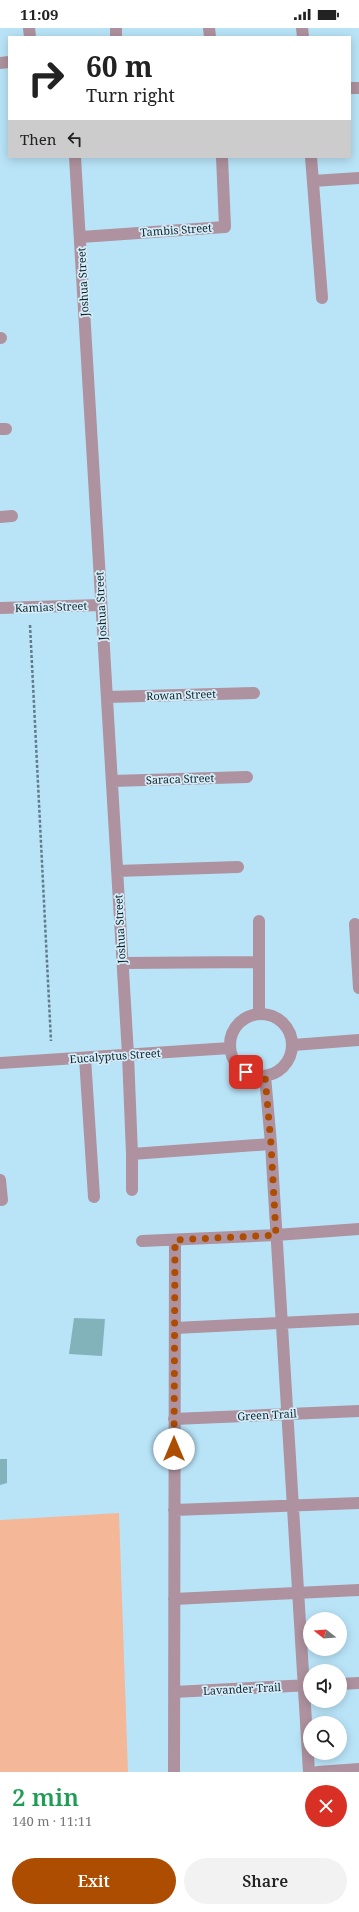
<!DOCTYPE html>
<html lang="en">
<head>
<meta charset="utf-8">
<style>
  :root { --surface:#fff; --page:#f2f2f2; --text:#222; --muted:#767676; --accent:#ad4d02 }
  body { margin:0; font-family:"Noto Serif",serif; background:var(--page); color:var(--text); height:100vh; display:flex; flex-direction:column; font-size:15px; white-space:nowrap }
  * { box-sizing:border-box; margin:0 }
  p { font-size:13px; color:var(--muted) }
  .icon { flex:none; width:22px; height:22px; fill:none; stroke:currentColor; stroke-width:2; stroke-linecap:round; stroke-linejoin:round }
  .map { position:relative; height:1744px; overflow:hidden }
  .panel { display:flex; flex-direction:column; background:var(--surface); flex:1 }
  .panel>* { flex:none }
  .banner { position:absolute; left:8px; top:8px; width:343px; height:122px; border-radius:0px; box-shadow:0 2px 10px #0003; background:#fff; color:var(--text); overflow:hidden }
  .needle { width:26px; rotate:287deg }
  .tools { position:absolute; left:303px; top:1584px; display:grid; gap:8px }
  .tools a { display:grid; place-items:center; width:44px; height:44px; border-radius:50%; background:var(--surface); box-shadow:0 2px 10px #0003; font-size:20px }
  .pin { position:absolute; display:grid; place-items:center; width:34px; height:34px; color:#fff; margin:-17px; border-radius:8px; box-shadow:0 2px 6px #0006 }
  .me { position:absolute; width:44px; margin:-22px; rotate:0deg; stroke-linejoin:round; filter:drop-shadow(0 0 3px #0008) }
  .turn { display:flex; align-items:center; gap:14px; height:84px; padding:0 12px; font-size:18px }
  .turn .icon { width:52px; height:52px; stroke-width:2.5 }
  .turn b { display:block; font-size:28px; line-height:34px }
  .then { display:flex; align-items:center; height:38px; padding:0 12px; background:#0003; gap:8px; font-size:15px }
  .round { display:grid; place-items:center; flex:none; width:42px; height:42px; border-radius:21px; background:var(--page) }
  .head { display:flex; align-items:center; justify-content:space-between; height:68px; padding:0 12px }
  h1 { font-size:24px; font-weight:600; line-height:30px; color:#1e9e55 }
  .action { display:flex; gap:8px; margin-top:auto; padding:8px 12px }
  .action a { flex:1; height:46px; border-radius:24px; background:var(--accent); color:#fff; font-size:16px; font-weight:600; line-height:46px; text-align:center }
  .action a+a { background:var(--page); color:var(--text) }
  .status { display:flex; justify-content:space-between; align-items:center; height:28px; padding:0 20px; background:var(--surface); direction:ltr }
  .status svg { height:11px; fill:currentColor }
  .map>svg:first-child { display:block }
</style>
</head>
<body>
<div class="status"><b>11:09</b><svg viewBox="0 0 49 12"><path d="M0 12V9h3v3zM5 12V6h3v6zM10 12V3h3v9zM15 12V0h3v12zM26 1h20v11H26zM47 4h2v5h-2z"/></svg></div>
<div class="map">
<svg width="359" height="1744" viewBox="0 0 359 1744">
  <rect width="100%" height="100%" fill="#b9e4f8"/>
  <path fill="#f4b899" d="M 119,1485 L 128,1744 L 0,1744 L 0,1492 Z"/>
  <path fill="#83b3ba" d="M 74,1290 L 105,1291 L 102,1328 L 69,1326 Z
    M 0,1431 L 7,1431 L 7,1455 L 0,1457 Z"/>
  <g fill="none" stroke-linecap="round" stroke-linejoin="round">
    <path stroke="#607c89" stroke-width="2.5" stroke-dasharray="3 2" stroke-linecap="butt" d="M 30,597 L 51,1013"/>
    <path stroke="#ae929f" stroke-width="12" d="M 29,0 L 30,9
      M 116,0 L 116,9
      M 209,0 L 210,9
      M 302,0 L 303,9
      M 0,35 L 9,34
      M 350,60 L 359,60
      M 75,129 L 128,1027 L 132,1126 L 132,1162
      M 311,129 L 322,270
      M 313,153 L 359,150
      M 81,209 L 225,199 L 222,129
      M 0,310 L 1,310
      M 0,401 L 6,401
      M 0,489 L 12,488
      M 0,580 L 101,577
      M 107,669 L 254,665
      M 112,753 L 247,749
      M 117,843 L 238,839
      M 355,896 L 359,960
      M 123,935 L 259,934
      M 259,985 L 259,893
      M230 1017a31 31 0 1 1 62 0a31 31 0 1 1-62 0Z
      M 293,1017 L 359,1012
      M 85,1030 L 94,1169
      M 0,1035 L 230,1020
      M 265,1048 L 271,1116 L 309,1744
      M 132,1126 L 271,1116
      M 0,1152 L 2,1172
      M 142,1213 L 276,1207 L 359,1201
      M 175,1300 L 359,1291
      M 174,1391 L 359,1383
      M 174,1482 L 359,1475
      M 174,1571 L 359,1562
      M 340,1656 L 359,1655
      M 174,1664 L 310,1657
      M 174,1744 L 175,1212
      M 318,1744 L 359,1741"/>
  </g>
  <g fill="none" stroke-linecap="round" stroke-linejoin="round">
    <path stroke="#ad4d02" stroke-width="7" stroke-dasharray="0 12.6" d="M 174,1421 L 175,1212 L 276,1207 L 271,1116 L 265,1048 L 255,1048 L 246,1044"/>
  </g>
  <g text-anchor="middle" stroke-width="3.5" stroke-linejoin="round" paint-order="stroke">
    <g font-size="11" fill="#122229" stroke="#d5eefa">
      <text transform="translate(176 202) rotate(-4)" y="4">Tambis Street</text>
      <text transform="translate(83 254) rotate(-93)" y="4">Joshua Street</text>
      <text transform="translate(101 578) rotate(-93)" y="4">Joshua Street</text>
      <text transform="translate(51 579) rotate(-2)" y="4">Kamias Street</text>
      <text transform="translate(181 667) rotate(-2)" y="4">Rowan Street</text>
      <text transform="translate(180 751) rotate(-2)" y="4">Saraca Street</text>
      <text transform="translate(120 901) rotate(-93)" y="4">Joshua Street</text>
      <text transform="translate(115 1028) rotate(-4)" y="4">Eucalyptus Street</text>
      <text transform="translate(267 1387) rotate(-3)" y="4">Green Trail</text>
      <text transform="translate(242 1661) rotate(-3)" y="4">Lavander Trail</text>
    </g>
  </g>
</svg>
<div class="tools">
<a><svg class="needle" viewBox="-14 -14 28 28"><path d="M0-13l5 13h-10z" fill="#e53935"/><path d="M0 13l5-13h-10z" fill="#767676"/></svg></a>
<a><svg class="icon" aria-label="sound" viewBox="0 0 24 24"><path d="M4 9h4l5-4v14l-5-4H4zM17 9q2 3 0 6"/></svg></a>
<a><svg class="icon" aria-label="search" viewBox="0 0 24 24"><circle cx="10" cy="10" r="6"/><path d="M15 15l6 6"/></svg></a>
</div>
<div class="pin" style="left:246px;top:1044px;background:#d93025"><svg class="icon" aria-label="arrive" viewBox="0 0 24 24"><path d="M6 21V4h12l-3 4 3 4H6"/></svg></div>
<svg class="me" style="left:174px;top:1421px" viewBox="-20 -20 40 40"><circle r="19" fill="#fff"/><path d="M0-13L10 11 0 6-10 11z" fill="#ad4d02"/></svg>
<div class="banner">
<div class="turn"><svg class="icon" aria-label="right" viewBox="0 0 24 24"><path d="M7 20v-9h11M14 6l5 5-5 5"/></svg><div><b>60 m</b>Turn right</div></div>
<div class="then">Then<svg class="icon" aria-label="left" viewBox="0 0 24 24"><path d="M17 20v-9H6M10 6l-5 5 5 5"/></svg></div>
</div>
</div>
<section class="panel">
<div class="head"><div><h1>2 min</h1><p>140 m · 11:11</p></div><a class="round" style="background:#d93025;color:#fff"><svg class="icon" aria-label="close" viewBox="0 0 24 24"><path d="M6 6l12 12M18 6L6 18"/></svg></a></div>
<div class="action"><a>Exit</a><a>Share</a></div>
</section>
</body>
</html>
